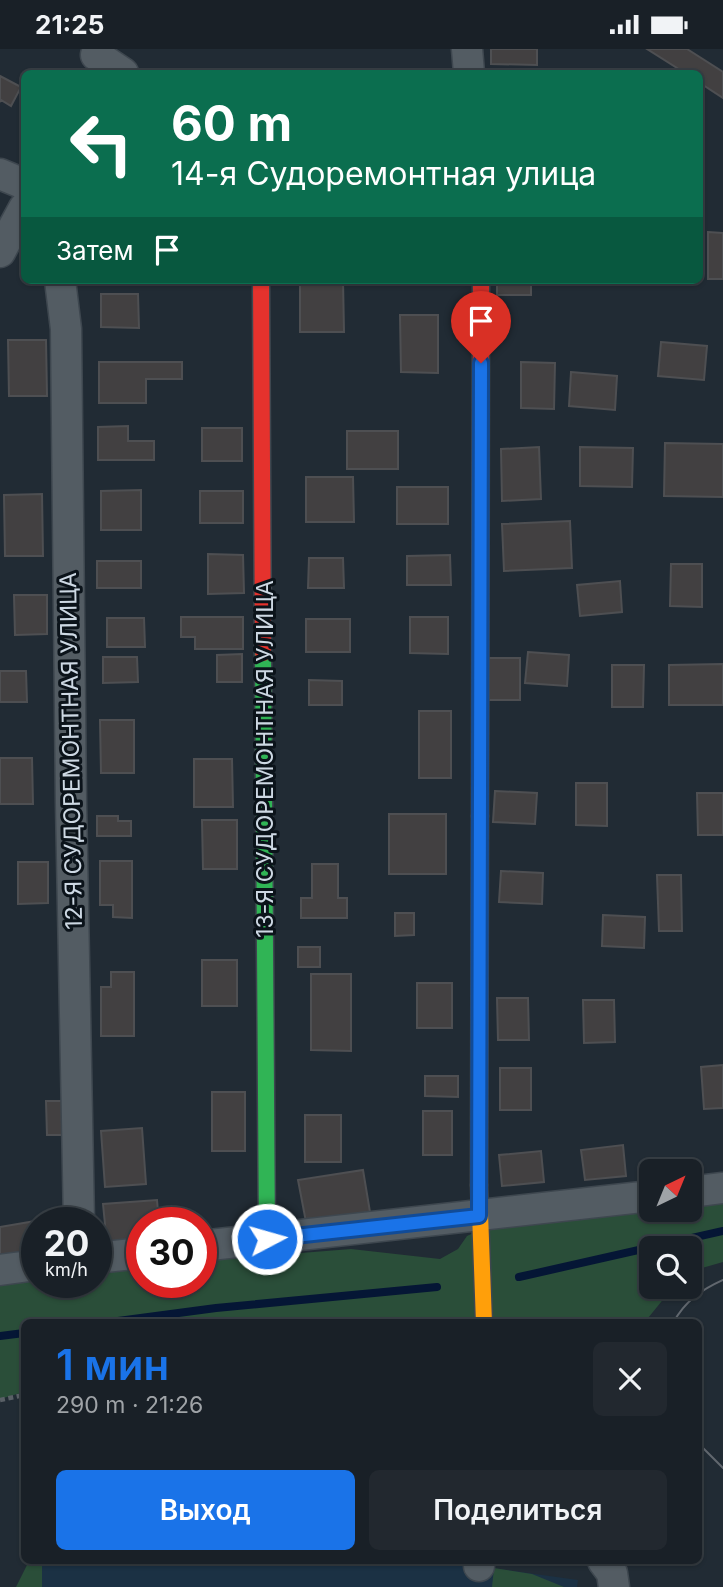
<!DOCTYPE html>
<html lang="ru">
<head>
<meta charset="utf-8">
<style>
  :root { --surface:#192027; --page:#22282f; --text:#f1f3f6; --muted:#9fa3a7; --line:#373e44; --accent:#1a73e8 }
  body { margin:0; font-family:Inter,sans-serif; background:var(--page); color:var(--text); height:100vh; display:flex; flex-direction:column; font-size:26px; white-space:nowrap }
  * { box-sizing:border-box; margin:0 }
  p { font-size:23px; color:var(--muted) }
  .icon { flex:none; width:38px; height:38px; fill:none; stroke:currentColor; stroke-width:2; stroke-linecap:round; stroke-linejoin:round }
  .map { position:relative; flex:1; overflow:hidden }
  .sheet { position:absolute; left:21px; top:1270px; width:681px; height:245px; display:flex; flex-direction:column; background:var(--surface); border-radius:10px; box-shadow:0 2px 5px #0004,0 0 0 2px var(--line) }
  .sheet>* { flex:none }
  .top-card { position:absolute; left:21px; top:21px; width:682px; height:214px; border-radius:10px; box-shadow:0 2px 5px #0004,0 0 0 2px var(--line); background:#0b6e4f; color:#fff; overflow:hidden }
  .needle { width:46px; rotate:43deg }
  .buttons { position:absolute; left:639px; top:1110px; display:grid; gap:14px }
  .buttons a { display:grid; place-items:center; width:63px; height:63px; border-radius:10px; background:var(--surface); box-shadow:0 2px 5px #0004,0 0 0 2px var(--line); font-size:35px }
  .speed { position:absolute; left:21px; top:1158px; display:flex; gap:14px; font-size:35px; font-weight:700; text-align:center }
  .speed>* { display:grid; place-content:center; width:91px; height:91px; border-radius:50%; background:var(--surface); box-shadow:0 2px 5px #0004,0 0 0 2px var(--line); line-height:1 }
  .speed small { font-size:18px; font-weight:400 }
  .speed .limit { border:10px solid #d22; background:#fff; color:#111 }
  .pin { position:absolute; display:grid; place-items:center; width:60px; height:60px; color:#fff; margin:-72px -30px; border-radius:50% 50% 50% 0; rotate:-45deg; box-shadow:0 0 7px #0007 }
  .pin .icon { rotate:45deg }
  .me { position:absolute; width:77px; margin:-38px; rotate:84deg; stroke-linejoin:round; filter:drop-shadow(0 0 5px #0008) }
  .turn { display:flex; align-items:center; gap:24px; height:147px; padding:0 35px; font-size:32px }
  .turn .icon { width:91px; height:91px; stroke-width:2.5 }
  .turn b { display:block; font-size:49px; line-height:60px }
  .then { display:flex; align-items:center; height:66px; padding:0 35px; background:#0003; gap:14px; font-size:26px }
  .round { display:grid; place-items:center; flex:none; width:74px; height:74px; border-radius:10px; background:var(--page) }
  .head { display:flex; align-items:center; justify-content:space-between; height:119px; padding:0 35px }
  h1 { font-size:42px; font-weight:600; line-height:52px; color:var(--accent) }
  .primary-button { display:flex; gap:14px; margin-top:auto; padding:14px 35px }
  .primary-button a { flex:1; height:80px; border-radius:10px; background:var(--accent); color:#fff; font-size:28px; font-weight:600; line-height:80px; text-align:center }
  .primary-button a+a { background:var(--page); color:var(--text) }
  .status { display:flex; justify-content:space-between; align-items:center; height:49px; padding:0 35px; background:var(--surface); direction:ltr }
  .status svg { height:19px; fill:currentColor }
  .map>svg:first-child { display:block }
</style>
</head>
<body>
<div class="status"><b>21:25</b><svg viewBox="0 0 49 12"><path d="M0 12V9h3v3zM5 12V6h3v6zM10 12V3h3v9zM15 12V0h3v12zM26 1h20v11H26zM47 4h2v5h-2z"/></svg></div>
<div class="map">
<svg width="723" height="1538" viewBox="0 0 723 1538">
  <rect width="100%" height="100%" fill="#212b34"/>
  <path fill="#1b3144" d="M 42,1512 L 443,1512 L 578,1531 L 577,1538 L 42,1538 Z"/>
  <path fill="#2a4e39" d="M 723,1145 L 723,1213 L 695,1221 L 690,1225 L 690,1199 L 651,1199 L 651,1237 L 674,1237 L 644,1274 L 478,1274 L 475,1271 L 442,1274 L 24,1274 L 24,1343 L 0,1350 L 0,1231 L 37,1228 L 37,1234 L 96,1234 L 96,1222 L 142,1218 L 142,1234 L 201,1234 L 201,1212 L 351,1200 L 440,1210 L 458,1200 L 467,1187 L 493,1175 L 651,1160 L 690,1160 L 690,1149 Z
    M 29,1512 L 42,1512 L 42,1538 L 16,1538 Z
    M 494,1519 L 532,1525 L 564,1538 L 492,1538 Z"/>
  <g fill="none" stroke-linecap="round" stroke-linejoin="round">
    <path stroke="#051635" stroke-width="8" d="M 519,1228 L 723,1182
      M 103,1274 L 216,1259 L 437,1238
      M 0,1287 L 24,1284"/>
  </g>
  <path fill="#424041" stroke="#4e4f52" stroke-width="2" d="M 491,0 L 537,0 L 537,16 L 491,15 Z
    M 647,0 L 687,0 L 723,23 L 723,49 L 700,34 L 700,24 L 685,24 Z
    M 0,27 L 21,38 L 11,57 L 1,51 L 0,53 Z
    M 708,183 L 723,184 L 723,230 L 708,230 Z
    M 300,231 L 343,231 L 344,283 L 300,283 Z
    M 497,231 L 531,231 L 531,246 L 497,246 Z
    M 101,245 L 138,245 L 139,279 L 101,278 Z
    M 400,266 L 438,266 L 438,324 L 401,323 Z
    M 8,291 L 46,291 L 47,347 L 9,347 Z
    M 661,293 L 707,297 L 704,331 L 658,327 Z
    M 99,313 L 182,313 L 182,330 L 146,330 L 146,354 L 99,354 Z
    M 521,313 L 555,314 L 554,360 L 521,359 Z
    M 571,323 L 617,327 L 615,361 L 569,357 Z
    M 128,377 L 128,392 L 154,392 L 154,411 L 98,411 L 98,378 Z
    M 202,379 L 242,379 L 242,412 L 202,412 Z
    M 347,382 L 398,382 L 398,420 L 347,420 Z
    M 665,394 L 723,395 L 723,448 L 664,447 Z
    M 539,398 L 541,450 L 502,452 L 501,400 Z
    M 580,398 L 633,399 L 632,438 L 580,437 Z
    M 306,428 L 353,428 L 354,473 L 306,473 Z
    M 397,438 L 448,438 L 448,475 L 397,475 Z
    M 141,441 L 141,481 L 101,481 L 101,442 Z
    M 200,442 L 243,442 L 243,474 L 200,474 Z
    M 42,445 L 43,507 L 5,507 L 4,446 Z
    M 570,472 L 572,519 L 504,522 L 502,475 Z
    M 208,505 L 243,506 L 244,544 L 208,545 Z
    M 450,506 L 451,536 L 407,536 L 407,507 Z
    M 309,509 L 343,509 L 344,539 L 308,539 Z
    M 97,512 L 141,512 L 141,539 L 97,539 Z
    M 671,515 L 702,515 L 702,558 L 670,557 Z
    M 620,532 L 622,563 L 580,567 L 577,536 Z
    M 14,546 L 47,546 L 47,585 L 15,586 Z
    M 181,568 L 243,568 L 243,600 L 195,600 L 195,588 L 181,588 Z
    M 410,568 L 448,568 L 448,605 L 410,604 Z
    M 107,569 L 144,569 L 145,598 L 107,598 Z
    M 306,570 L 350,570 L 350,603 L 306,603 Z
    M 528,603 L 569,606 L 567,637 L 525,634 Z
    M 242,605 L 242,633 L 217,633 L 217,606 Z
    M 103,608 L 137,608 L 138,633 L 103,634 Z
    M 489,609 L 520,609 L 520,651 L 489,651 Z
    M 723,615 L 723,656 L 669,656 L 669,616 Z
    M 612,616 L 644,616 L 643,658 L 612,658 Z
    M 0,622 L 26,622 L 27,653 L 0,653 Z
    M 309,631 L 342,632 L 342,656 L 309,656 Z
    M 419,662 L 451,662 L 451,729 L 419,729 Z
    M 100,671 L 134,671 L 134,724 L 101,724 Z
    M 0,709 L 32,709 L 33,755 L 0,755 Z
    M 194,710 L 232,710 L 233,758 L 194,758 Z
    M 576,734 L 607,734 L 607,777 L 576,776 Z
    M 495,742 L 537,744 L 535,775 L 493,773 Z
    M 697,744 L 723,744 L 723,786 L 698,786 Z
    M 389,765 L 446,765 L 446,825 L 389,825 Z
    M 97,767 L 118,767 L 118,772 L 131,772 L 131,787 L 97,787 Z
    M 202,771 L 237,771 L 237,820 L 203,820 Z
    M 100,812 L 132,812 L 132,869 L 113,868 L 113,856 L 100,856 Z
    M 18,813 L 48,813 L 48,854 L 18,855 Z
    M 312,815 L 338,815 L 338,849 L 347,849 L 347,869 L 301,869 L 301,849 L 312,849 Z
    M 501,822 L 543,824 L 542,855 L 499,853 Z
    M 657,826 L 681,826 L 682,882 L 659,882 Z
    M 395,864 L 414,864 L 414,886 L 395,887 Z
    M 603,866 L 645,868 L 644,899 L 602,897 Z
    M 298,898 L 320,898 L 320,918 L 298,918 Z
    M 202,911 L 237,911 L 237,957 L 202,957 Z
    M 111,923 L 134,923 L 134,987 L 101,987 L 101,938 L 111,938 Z
    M 311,925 L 351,925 L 351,1002 L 311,1001 Z
    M 417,934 L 452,934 L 452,979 L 417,979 Z
    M 497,949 L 528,949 L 529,991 L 498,991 Z
    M 583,951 L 614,951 L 615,993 L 584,994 Z
    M 723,1016 L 723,1059 L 704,1060 L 701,1018 Z
    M 500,1019 L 531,1019 L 531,1061 L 500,1061 Z
    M 425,1027 L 458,1027 L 458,1048 L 425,1047 Z
    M 212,1043 L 245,1043 L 245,1102 L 212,1102 Z
    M 46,1052 L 65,1052 L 66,1086 L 47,1086 Z
    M 423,1062 L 452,1062 L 452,1106 L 423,1106 Z
    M 305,1066 L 341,1066 L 341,1113 L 305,1113 Z
    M 142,1079 L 146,1135 L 105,1138 L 101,1082 Z
    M 623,1096 L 626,1127 L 585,1131 L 581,1101 Z
    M 541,1102 L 544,1133 L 502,1137 L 499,1106 Z
    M 363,1121 L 370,1163 L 306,1173 L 298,1131 Z
    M 157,1151 L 159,1174 L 142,1174 L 142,1192 L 107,1195 L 103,1155 Z
    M 47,1170 L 47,1174 L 37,1174 L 37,1205 L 0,1211 L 0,1178 Z"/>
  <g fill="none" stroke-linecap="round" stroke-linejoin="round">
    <g stroke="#3e474f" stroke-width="33">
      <path id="street" d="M 467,0 L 469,24
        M 96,6 L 123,24
        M 0,125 L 24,135
        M 0,203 L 24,159
        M 60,231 L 66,280 L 71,754 L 79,1174
        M 690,1143 L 723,1139
        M 201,1197 L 651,1147
        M 96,1209 L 142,1204
        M 0,1221 L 37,1216
        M 603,1512 L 612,1524 L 614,1538
        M 479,1517 L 479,1512"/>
    </g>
    <g stroke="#3e474f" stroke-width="19">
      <path id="fast" d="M 263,604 L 267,1190
        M 479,1136 L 480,767"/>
    </g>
    <g stroke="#3e474f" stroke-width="19">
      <path id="slow" d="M 479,1136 L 484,1274"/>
    </g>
    <g stroke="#3e474f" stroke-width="19">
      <path id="jam" d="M 261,231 L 263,604
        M 480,767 L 481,231"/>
    </g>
    <path stroke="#596066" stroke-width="4.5" stroke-dasharray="5 3.5" stroke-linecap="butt" d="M 0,1351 L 24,1346"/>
    <use href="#street" stroke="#535c63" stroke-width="30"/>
    <use href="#fast" stroke="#30b455" stroke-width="16"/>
    <use href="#slow" stroke="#ff9f0a" stroke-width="16"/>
    <use href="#jam" stroke="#e5322d" stroke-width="16"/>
    <path stroke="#61676e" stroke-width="2" d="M 673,1274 C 685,1252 701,1241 723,1231
      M 698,1394 L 723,1419"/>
  </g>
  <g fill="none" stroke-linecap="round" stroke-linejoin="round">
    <g stroke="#114b97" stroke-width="18">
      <path id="route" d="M 267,1190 L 479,1167 L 481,314"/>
    </g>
    <use href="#route" stroke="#1a73e8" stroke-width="12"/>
  </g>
  <g text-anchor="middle" stroke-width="6" stroke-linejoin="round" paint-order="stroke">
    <g font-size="23" fill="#cdd8e3" stroke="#0b131a">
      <text transform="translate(71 702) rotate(-91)" y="8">12-Я СУДОРЕМОНТНАЯ УЛИЦА</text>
      <text transform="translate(265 710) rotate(-90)" y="8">13-Я СУДОРЕМОНТНАЯ УЛИЦА</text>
    </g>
  </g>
</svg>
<div class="buttons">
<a><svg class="needle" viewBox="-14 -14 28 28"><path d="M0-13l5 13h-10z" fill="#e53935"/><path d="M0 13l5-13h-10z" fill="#9fa3a7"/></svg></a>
<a><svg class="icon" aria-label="search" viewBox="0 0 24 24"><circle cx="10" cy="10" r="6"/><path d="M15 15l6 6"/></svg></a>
</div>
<div class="speed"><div>20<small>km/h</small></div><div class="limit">30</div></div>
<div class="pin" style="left:481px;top:314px;background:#d93025"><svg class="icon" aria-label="arrive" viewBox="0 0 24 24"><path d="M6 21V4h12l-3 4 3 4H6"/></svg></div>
<svg class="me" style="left:267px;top:1190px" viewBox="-20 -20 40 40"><circle r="17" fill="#1a73e8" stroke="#fff" stroke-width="3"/><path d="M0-11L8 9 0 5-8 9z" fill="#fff"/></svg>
<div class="top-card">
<div class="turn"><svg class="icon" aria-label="left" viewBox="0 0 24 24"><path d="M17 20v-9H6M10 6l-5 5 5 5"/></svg><div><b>60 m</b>14-я Судоремонтная улица</div></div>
<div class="then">Затем<svg class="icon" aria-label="arrive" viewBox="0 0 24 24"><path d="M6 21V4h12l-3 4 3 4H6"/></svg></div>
</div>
<section class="sheet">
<div class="head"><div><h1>1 мин</h1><p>290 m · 21:26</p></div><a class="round"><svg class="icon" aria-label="close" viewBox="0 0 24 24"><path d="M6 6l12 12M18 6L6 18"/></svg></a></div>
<div class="primary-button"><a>Выход</a><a>Поделиться</a></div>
</section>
</div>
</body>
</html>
